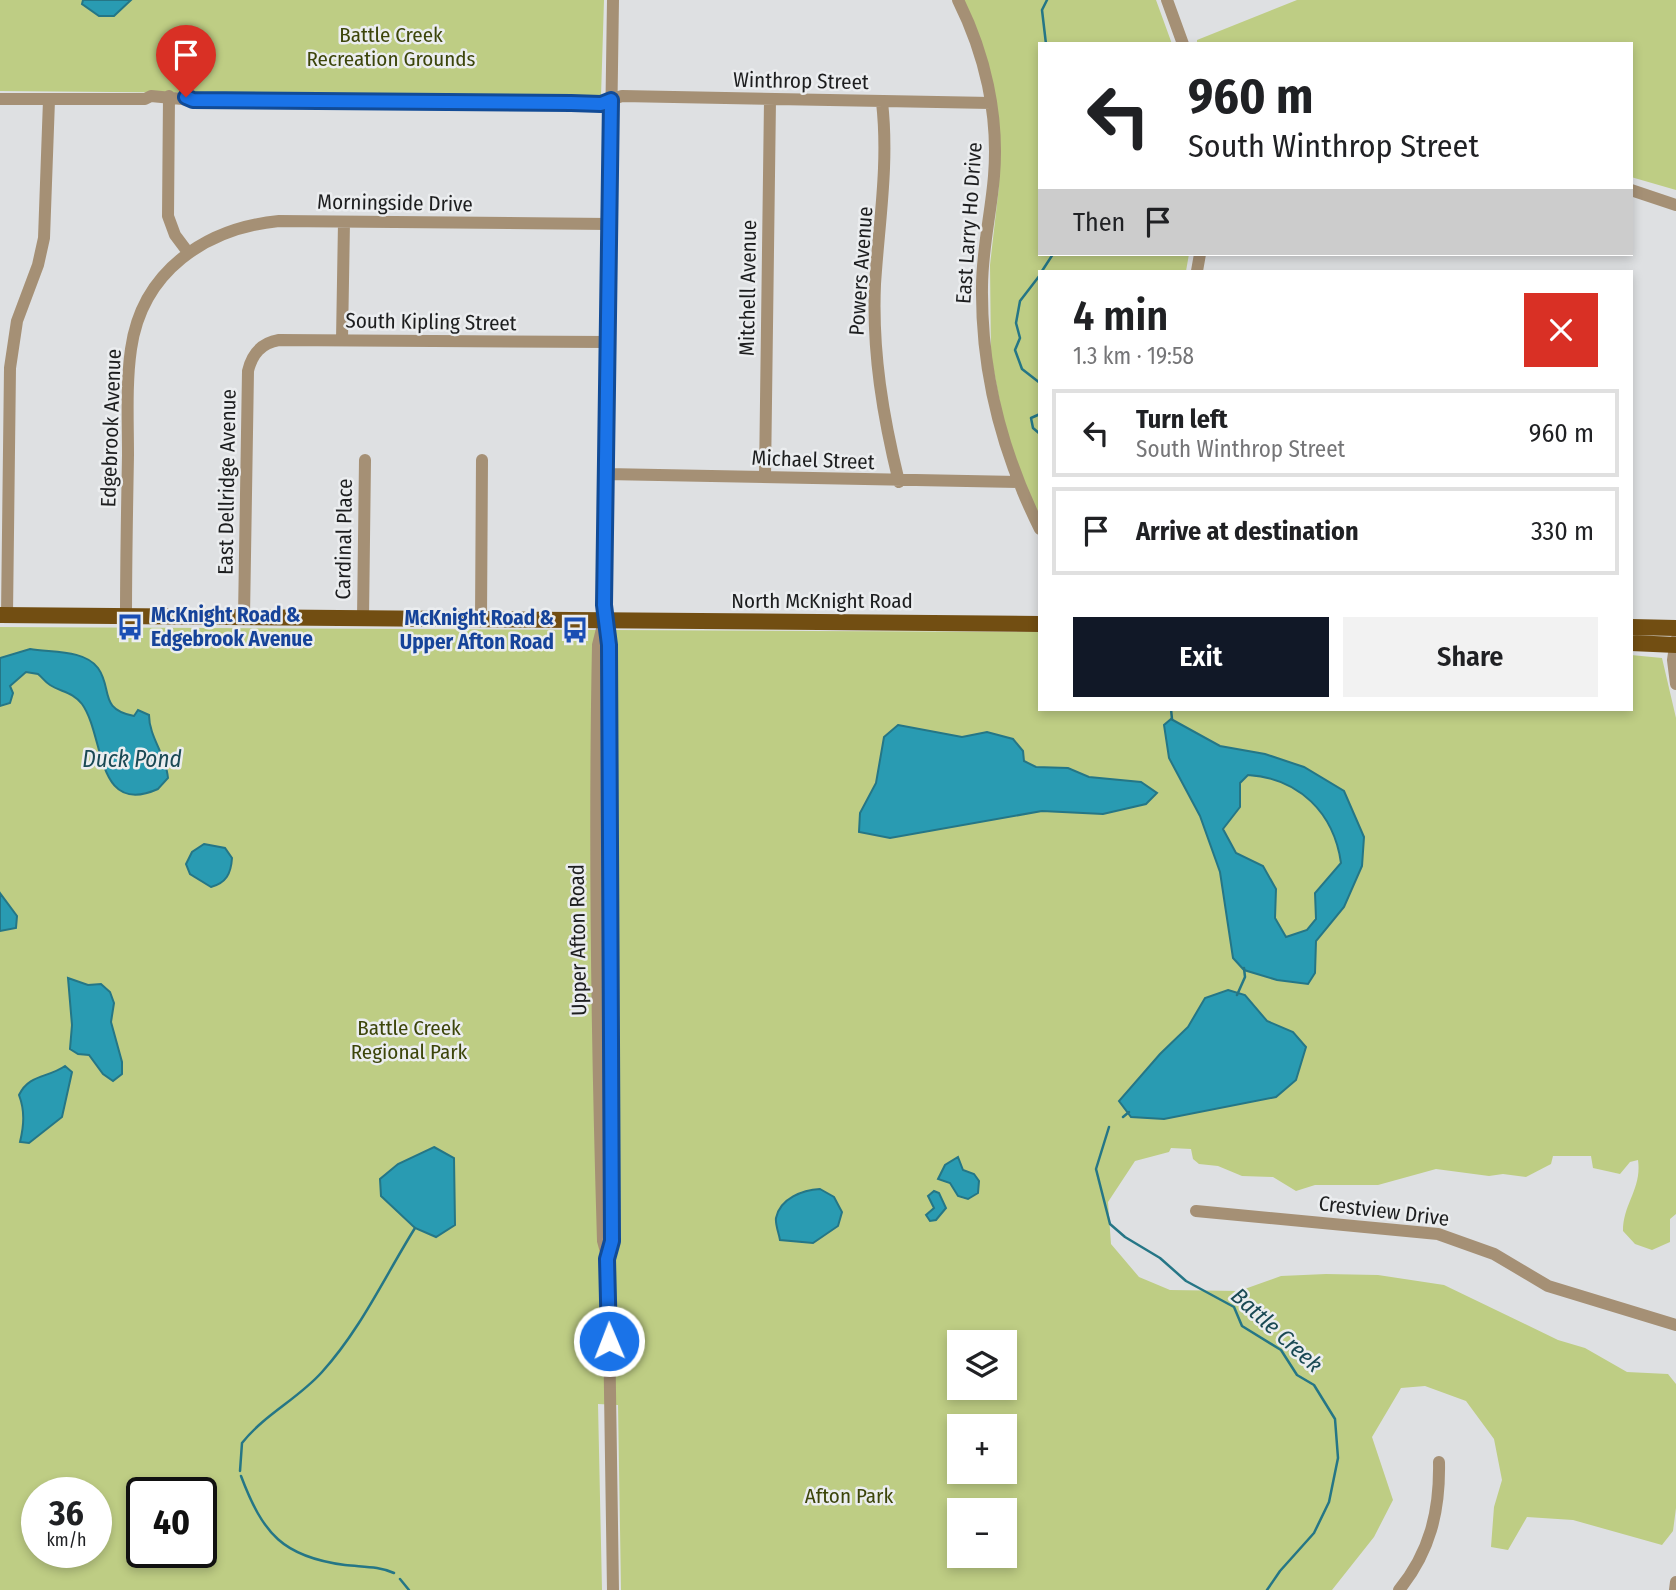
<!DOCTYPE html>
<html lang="en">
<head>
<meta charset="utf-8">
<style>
  :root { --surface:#fff; --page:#f2f2f2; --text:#202124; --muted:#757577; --line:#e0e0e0; --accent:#111827 }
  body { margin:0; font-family:"Fira Sans Condensed",sans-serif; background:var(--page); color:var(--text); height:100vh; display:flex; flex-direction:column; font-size:26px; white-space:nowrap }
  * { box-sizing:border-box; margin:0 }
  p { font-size:23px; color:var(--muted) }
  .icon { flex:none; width:38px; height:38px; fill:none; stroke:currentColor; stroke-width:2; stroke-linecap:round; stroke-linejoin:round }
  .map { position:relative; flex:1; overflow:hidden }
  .sheet { position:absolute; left:1038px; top:270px; width:595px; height:441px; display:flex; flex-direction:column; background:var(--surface); border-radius:0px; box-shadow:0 4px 10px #0003 }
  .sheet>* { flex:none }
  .hud { position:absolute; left:1038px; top:42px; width:595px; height:214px; border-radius:0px; box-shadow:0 4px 10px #0003; background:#fff; color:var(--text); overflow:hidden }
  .controls { position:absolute; left:947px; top:1330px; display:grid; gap:14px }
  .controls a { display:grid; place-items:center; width:70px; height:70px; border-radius:0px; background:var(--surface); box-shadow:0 4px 10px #0003; font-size:35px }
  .speed { position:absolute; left:21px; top:1477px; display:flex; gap:14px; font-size:35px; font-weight:700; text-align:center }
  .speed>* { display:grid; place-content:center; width:91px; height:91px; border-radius:50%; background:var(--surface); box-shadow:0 4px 10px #0003; line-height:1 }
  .speed small { font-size:18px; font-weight:400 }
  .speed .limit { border:4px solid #111; border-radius:10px; background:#fff; color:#111 }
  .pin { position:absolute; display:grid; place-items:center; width:60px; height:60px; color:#fff; margin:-72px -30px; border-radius:50% 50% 50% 0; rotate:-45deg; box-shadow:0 0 7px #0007 }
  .pin .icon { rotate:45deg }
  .me { position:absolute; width:77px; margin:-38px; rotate:359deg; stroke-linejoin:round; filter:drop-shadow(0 0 5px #0008) }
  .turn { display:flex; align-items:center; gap:24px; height:147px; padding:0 35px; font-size:32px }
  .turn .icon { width:91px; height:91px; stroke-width:2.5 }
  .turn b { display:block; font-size:49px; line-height:60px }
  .then { display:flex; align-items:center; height:66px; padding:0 35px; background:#0003; gap:14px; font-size:26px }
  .round { display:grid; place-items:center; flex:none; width:74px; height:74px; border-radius:0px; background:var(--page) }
  .headline { display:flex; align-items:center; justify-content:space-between; height:119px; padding:0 35px }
  h1 { font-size:42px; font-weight:600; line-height:52px }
  .cta { display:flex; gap:14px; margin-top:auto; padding:14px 35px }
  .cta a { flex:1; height:80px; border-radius:0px; background:var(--accent); color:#fff; font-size:28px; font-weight:600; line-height:80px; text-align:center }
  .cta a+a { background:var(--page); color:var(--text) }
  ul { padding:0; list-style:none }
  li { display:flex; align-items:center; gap:21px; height:88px; margin:0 14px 10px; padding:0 21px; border:4px solid var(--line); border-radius:0px }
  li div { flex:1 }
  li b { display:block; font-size:26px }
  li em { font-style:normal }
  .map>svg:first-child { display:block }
</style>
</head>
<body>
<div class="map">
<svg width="1676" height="1590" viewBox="0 0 1676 1590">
  <rect width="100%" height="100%" fill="#dee0e2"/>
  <path fill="#becd84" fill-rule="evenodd" d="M 0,0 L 604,0 L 601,96 L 0,91 Z
    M 963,0 L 1156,0 L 1172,44 L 1040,44 L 1040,254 L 1189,254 L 1186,271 L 1040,271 L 1039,515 L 1022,479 L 1003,419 L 991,356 L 990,265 L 999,186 L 1000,138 Z
    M 1297,0 L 1676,0 L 1676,190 L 1631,177 L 1631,44 L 1197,44 L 1197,40 Z
    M 0,627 L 1039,632 L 1040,709 L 1631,709 L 1631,655 L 1662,658 L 1676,718 L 1676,1214 L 1670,1219 L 1670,1242 L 1652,1250 L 1635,1244 L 1623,1231 C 1623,1203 1642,1189 1638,1160 L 1630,1162 L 1620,1174 L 1593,1168 L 1591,1156 L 1553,1156 L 1551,1164 L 1526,1177 L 1503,1174 L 1489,1176 L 1436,1169 L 1378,1185 L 1315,1185 L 1296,1191 L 1273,1177 L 1242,1176 L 1218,1166 L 1199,1164 L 1193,1159 L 1191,1149 L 1171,1148 L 1169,1152 L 1135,1161 L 1108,1202 L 1111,1244 L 1139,1277 L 1170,1290 L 1239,1291 L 1281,1276 L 1326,1274 L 1378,1275 L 1444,1285 L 1558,1340 L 1585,1348 L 1627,1372 L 1668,1374 L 1676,1384 L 1676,1508 L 1673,1531 L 1662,1545 L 1573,1520 L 1527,1517 L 1508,1550 L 1491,1547 L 1494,1507 L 1502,1480 L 1494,1439 L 1466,1401 L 1425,1386 L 1401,1388 L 1372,1437 L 1393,1500 L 1374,1537 L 1332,1590 L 621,1590 L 618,1405 L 598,1404 L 602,1590 L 0,1590 ZM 959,1342 L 1004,1342 L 1004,1388 L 959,1388 ZM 959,1426 L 1004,1426 L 1004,1472 L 959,1472 ZM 37,1493 L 96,1493 L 96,1552 L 37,1552 ZM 142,1493 L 201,1493 L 201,1552 L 142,1552 ZM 959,1510 L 1004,1510 L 1004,1556 L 959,1556 Z"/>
  <path fill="#299bb2" stroke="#257686" stroke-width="2" fill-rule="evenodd" d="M 83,0 L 131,0 L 114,16 L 99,16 L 82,4 Z
    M 30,649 C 50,653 84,649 98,668 C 113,689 98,709 134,716 L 138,710 L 149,715 C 149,737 166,755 168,778 L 158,789 C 95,817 105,736 82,704 C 73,692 61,692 50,685 C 45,682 43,678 38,674 L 26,672 L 10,686 L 13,693 L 10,703 L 0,706 L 0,658 Z
    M 1171,719 L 1220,746 L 1265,754 L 1304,767 L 1344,791 L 1364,837 L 1362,866 L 1344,907 L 1316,941 L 1315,973 L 1308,984 L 1277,980 L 1244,970 L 1233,958 L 1220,872 L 1200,816 L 1169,758 L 1164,725 ZM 1248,775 C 1299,778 1334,813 1341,863 L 1315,893 L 1316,919 L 1307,930 L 1286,937 L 1275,918 L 1276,889 L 1263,866 L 1236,853 L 1223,829 L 1240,807 L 1240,783 Z
    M 898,725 L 962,737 L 987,732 L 1013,739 L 1023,751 L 1024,761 L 1036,767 L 1068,768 L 1089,777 L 1141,782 L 1157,793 L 1146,804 L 1103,814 L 1042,811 L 890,838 L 859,832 L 860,813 L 876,783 L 884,737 Z
    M 204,844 L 225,848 L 232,858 C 231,874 226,883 211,887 L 190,874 L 186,864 L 192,852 Z
    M 0,893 L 17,916 L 16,928 L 0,931 Z
    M 68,978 L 88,985 L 101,984 L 110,992 L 114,1003 L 111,1022 L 122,1062 L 122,1074 L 113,1081 L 103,1074 L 89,1055 L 78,1054 L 70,1049 L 72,1025 Z
    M 1228,990 L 1245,995 L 1267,1021 L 1293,1032 L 1306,1047 L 1296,1080 L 1276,1097 L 1164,1119 L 1131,1117 L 1119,1101 L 1160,1054 L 1188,1027 L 1205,998 Z
    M 65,1066 L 72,1072 L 62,1117 L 29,1143 L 20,1142 C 24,1125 25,1111 19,1095 C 29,1074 48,1078 65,1066 Z
    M 434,1147 L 454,1158 L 455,1225 L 436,1237 L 415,1228 L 381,1196 L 380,1179 L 398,1164 Z
    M 958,1157 L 963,1170 L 974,1174 L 979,1181 L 978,1193 L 968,1199 L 958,1196 L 950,1183 L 938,1179 L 945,1165 Z
    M 820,1189 L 834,1197 L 842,1212 L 838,1226 L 813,1243 L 780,1240 C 779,1234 775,1224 776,1218 C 780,1198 803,1190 820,1189 Z
    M 934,1191 L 939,1193 L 946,1208 L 936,1220 L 930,1221 L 926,1215 L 934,1208 L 928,1196 Z"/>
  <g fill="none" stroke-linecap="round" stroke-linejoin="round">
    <path stroke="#257686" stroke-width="2.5" d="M 1046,44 L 1042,10 L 1047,0
      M 1042,271 L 1053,254
      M 1040,275 L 1020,301 L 1016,323 L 1020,338 L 1015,350 L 1022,369 L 1040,383
      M 1040,414 L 1031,418 L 1033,428 L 1040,434
      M 1171,709 L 1172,719
      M 1237,995 L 1245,977 L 1244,968
      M 1123,1117 L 1129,1112
      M 1109,1127 L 1096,1169 L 1110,1224 L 1125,1237 L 1160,1258 L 1186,1281 L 1234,1307 L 1242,1326 L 1281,1350 L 1297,1375 L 1314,1385 L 1335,1419 L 1338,1458 L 1329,1502 L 1314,1533 L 1280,1571 L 1267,1590
      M 240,1471 L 242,1443 C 265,1414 298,1399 322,1372 C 361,1329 385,1276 415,1228
      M 241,1476 C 263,1534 283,1557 345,1565 C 362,1567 379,1566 394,1573
      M 400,1579 L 409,1590"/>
    <path stroke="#a59075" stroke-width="12" d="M 958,0 C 985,54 999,115 994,176 C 991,213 982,250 982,287 C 981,373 1002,453 1040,529
      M 1167,0 L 1183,44
      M 169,96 L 168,216 L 175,235 L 187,251
      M 0,99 L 145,99 L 151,96 L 193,100 L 598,104 L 622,96 L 991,103
      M 882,102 C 889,164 879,222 875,284 C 872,352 883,417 899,482
      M 1631,190 L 1676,205
      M 1197,271 L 1200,254
      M 342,340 L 344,222
      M 606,474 L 1018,482
      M 765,477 L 770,100
      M 7,615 L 10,368 L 17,321 L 38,265 L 44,238 L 49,100
      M 126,616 C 126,562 127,509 128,455 C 128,420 126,384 131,349 C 142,271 206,228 279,221 L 609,224
      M 244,617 L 248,371 C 252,354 261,343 279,340 L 607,342
      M 363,619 L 365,460
      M 481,619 L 482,460
      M 603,625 L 598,645 C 594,843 597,1042 603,1241 L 608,1259 L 613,1590
      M 1676,640 L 1673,660 L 1676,684
      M 1196,1211 L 1438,1234 L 1494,1254 L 1548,1286 L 1676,1325
      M 608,1259 L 613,1241 L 609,645 L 604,605 L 613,0
      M 1399,1590 C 1430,1552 1440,1511 1439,1462
      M 1675,1590 L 1676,1582"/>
    <path stroke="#724e12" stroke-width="16" d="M 0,615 L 1040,624
      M 1631,627 L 1676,628
      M 1631,643 L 1676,645"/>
  </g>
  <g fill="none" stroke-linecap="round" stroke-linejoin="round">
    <g stroke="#114b97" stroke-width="18">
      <path id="route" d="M 186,97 L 193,100 L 571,103 L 601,104 L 611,100 L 604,605 L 609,645 L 612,1241 L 607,1259 L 609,1341"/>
    </g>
    <use href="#route" stroke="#1a73e8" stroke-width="12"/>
  </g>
  <defs>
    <g id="bus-bare" transform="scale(2.1)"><path d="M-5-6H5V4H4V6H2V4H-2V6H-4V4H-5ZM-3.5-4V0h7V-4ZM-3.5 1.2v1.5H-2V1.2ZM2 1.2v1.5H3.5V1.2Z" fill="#1a4fb4" stroke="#ebedef" stroke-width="2.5" paint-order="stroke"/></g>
  </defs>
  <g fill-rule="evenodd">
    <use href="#bus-bare" x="130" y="627"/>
    <use href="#bus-bare" x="575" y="630"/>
  </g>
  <g text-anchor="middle" stroke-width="5" stroke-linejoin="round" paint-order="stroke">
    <g font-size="21" fill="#3c450a" stroke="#ebedef">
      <text x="391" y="42">Battle Creek<tspan x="391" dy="24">Recreation Grounds</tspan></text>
      <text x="409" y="1035">Battle Creek<tspan x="409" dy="24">Regional Park</tspan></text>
      <text x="849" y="1503">Afton Park</text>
    </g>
    <g font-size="21" fill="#1d1e1f" stroke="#ebedef">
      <text transform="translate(801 81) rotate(1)" y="7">Winthrop Street</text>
      <text transform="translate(395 203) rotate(1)" y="7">Morningside Drive</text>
      <text transform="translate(969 223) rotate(-86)" y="7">East Larry Ho Drive</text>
      <text transform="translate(861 271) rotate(-86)" y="7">Powers Avenue</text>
      <text transform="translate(748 288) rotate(-89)" y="7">Mitchell Avenue</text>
      <text transform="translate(431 322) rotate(1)" y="7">South Kipling Street</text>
      <text transform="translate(111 428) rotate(-88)" y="7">Edgebrook Avenue</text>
      <text transform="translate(813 460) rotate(2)" y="7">Michael Street</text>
      <text transform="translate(227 482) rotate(-89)" y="7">East Dellridge Avenue</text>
      <text transform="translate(344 539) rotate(-89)" y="7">Cardinal Place</text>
      <text x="822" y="608">North McKnight Road</text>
      <text transform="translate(578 940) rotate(-91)" y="7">Upper Afton Road</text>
      <text transform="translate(1384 1211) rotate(7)" y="7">Crestview Drive</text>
    </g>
    <g font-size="21" font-weight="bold" fill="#164399" stroke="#ebedef" text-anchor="start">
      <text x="151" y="622">McKnight Road &amp;<tspan x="151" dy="24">Edgebrook Avenue</tspan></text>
      <text x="554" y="625" text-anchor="end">McKnight Road &amp;<tspan x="554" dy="24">Upper Afton Road</tspan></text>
    </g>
    <g font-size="23" font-style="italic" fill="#1a4954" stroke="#ebedef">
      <text x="132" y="767">Duck Pond</text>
      <text transform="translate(1277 1330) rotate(42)" y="8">Battle Creek</text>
    </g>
  </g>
</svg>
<div class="controls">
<a><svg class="icon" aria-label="layers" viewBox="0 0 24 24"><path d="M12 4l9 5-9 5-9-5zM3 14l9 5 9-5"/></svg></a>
<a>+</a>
<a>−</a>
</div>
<div class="speed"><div>36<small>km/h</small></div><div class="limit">40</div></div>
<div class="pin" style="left:186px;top:97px;background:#d93025"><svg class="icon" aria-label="arrive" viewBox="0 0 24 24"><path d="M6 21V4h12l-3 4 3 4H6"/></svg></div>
<svg class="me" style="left:609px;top:1341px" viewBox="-20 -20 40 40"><circle r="17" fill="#1a73e8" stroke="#fff" stroke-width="3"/><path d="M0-11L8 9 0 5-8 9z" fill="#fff"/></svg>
<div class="hud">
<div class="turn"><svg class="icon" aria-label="left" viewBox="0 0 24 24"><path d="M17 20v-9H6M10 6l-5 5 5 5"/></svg><div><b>960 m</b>South Winthrop Street</div></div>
<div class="then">Then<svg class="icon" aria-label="arrive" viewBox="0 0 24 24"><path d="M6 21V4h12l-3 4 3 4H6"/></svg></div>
</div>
<section class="sheet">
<div class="headline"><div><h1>4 min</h1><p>1.3 km · 19:58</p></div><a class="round" style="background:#d93025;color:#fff"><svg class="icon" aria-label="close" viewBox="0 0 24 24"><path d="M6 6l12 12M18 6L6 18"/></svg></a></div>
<ul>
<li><svg class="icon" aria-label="left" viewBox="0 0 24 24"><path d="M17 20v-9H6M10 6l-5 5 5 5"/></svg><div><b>Turn left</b><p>South Winthrop Street</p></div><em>960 m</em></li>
<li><svg class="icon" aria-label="arrive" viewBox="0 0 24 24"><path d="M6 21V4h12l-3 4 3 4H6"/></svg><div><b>Arrive at destination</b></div><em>330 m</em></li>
</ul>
<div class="cta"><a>Exit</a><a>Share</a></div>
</section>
</div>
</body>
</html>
